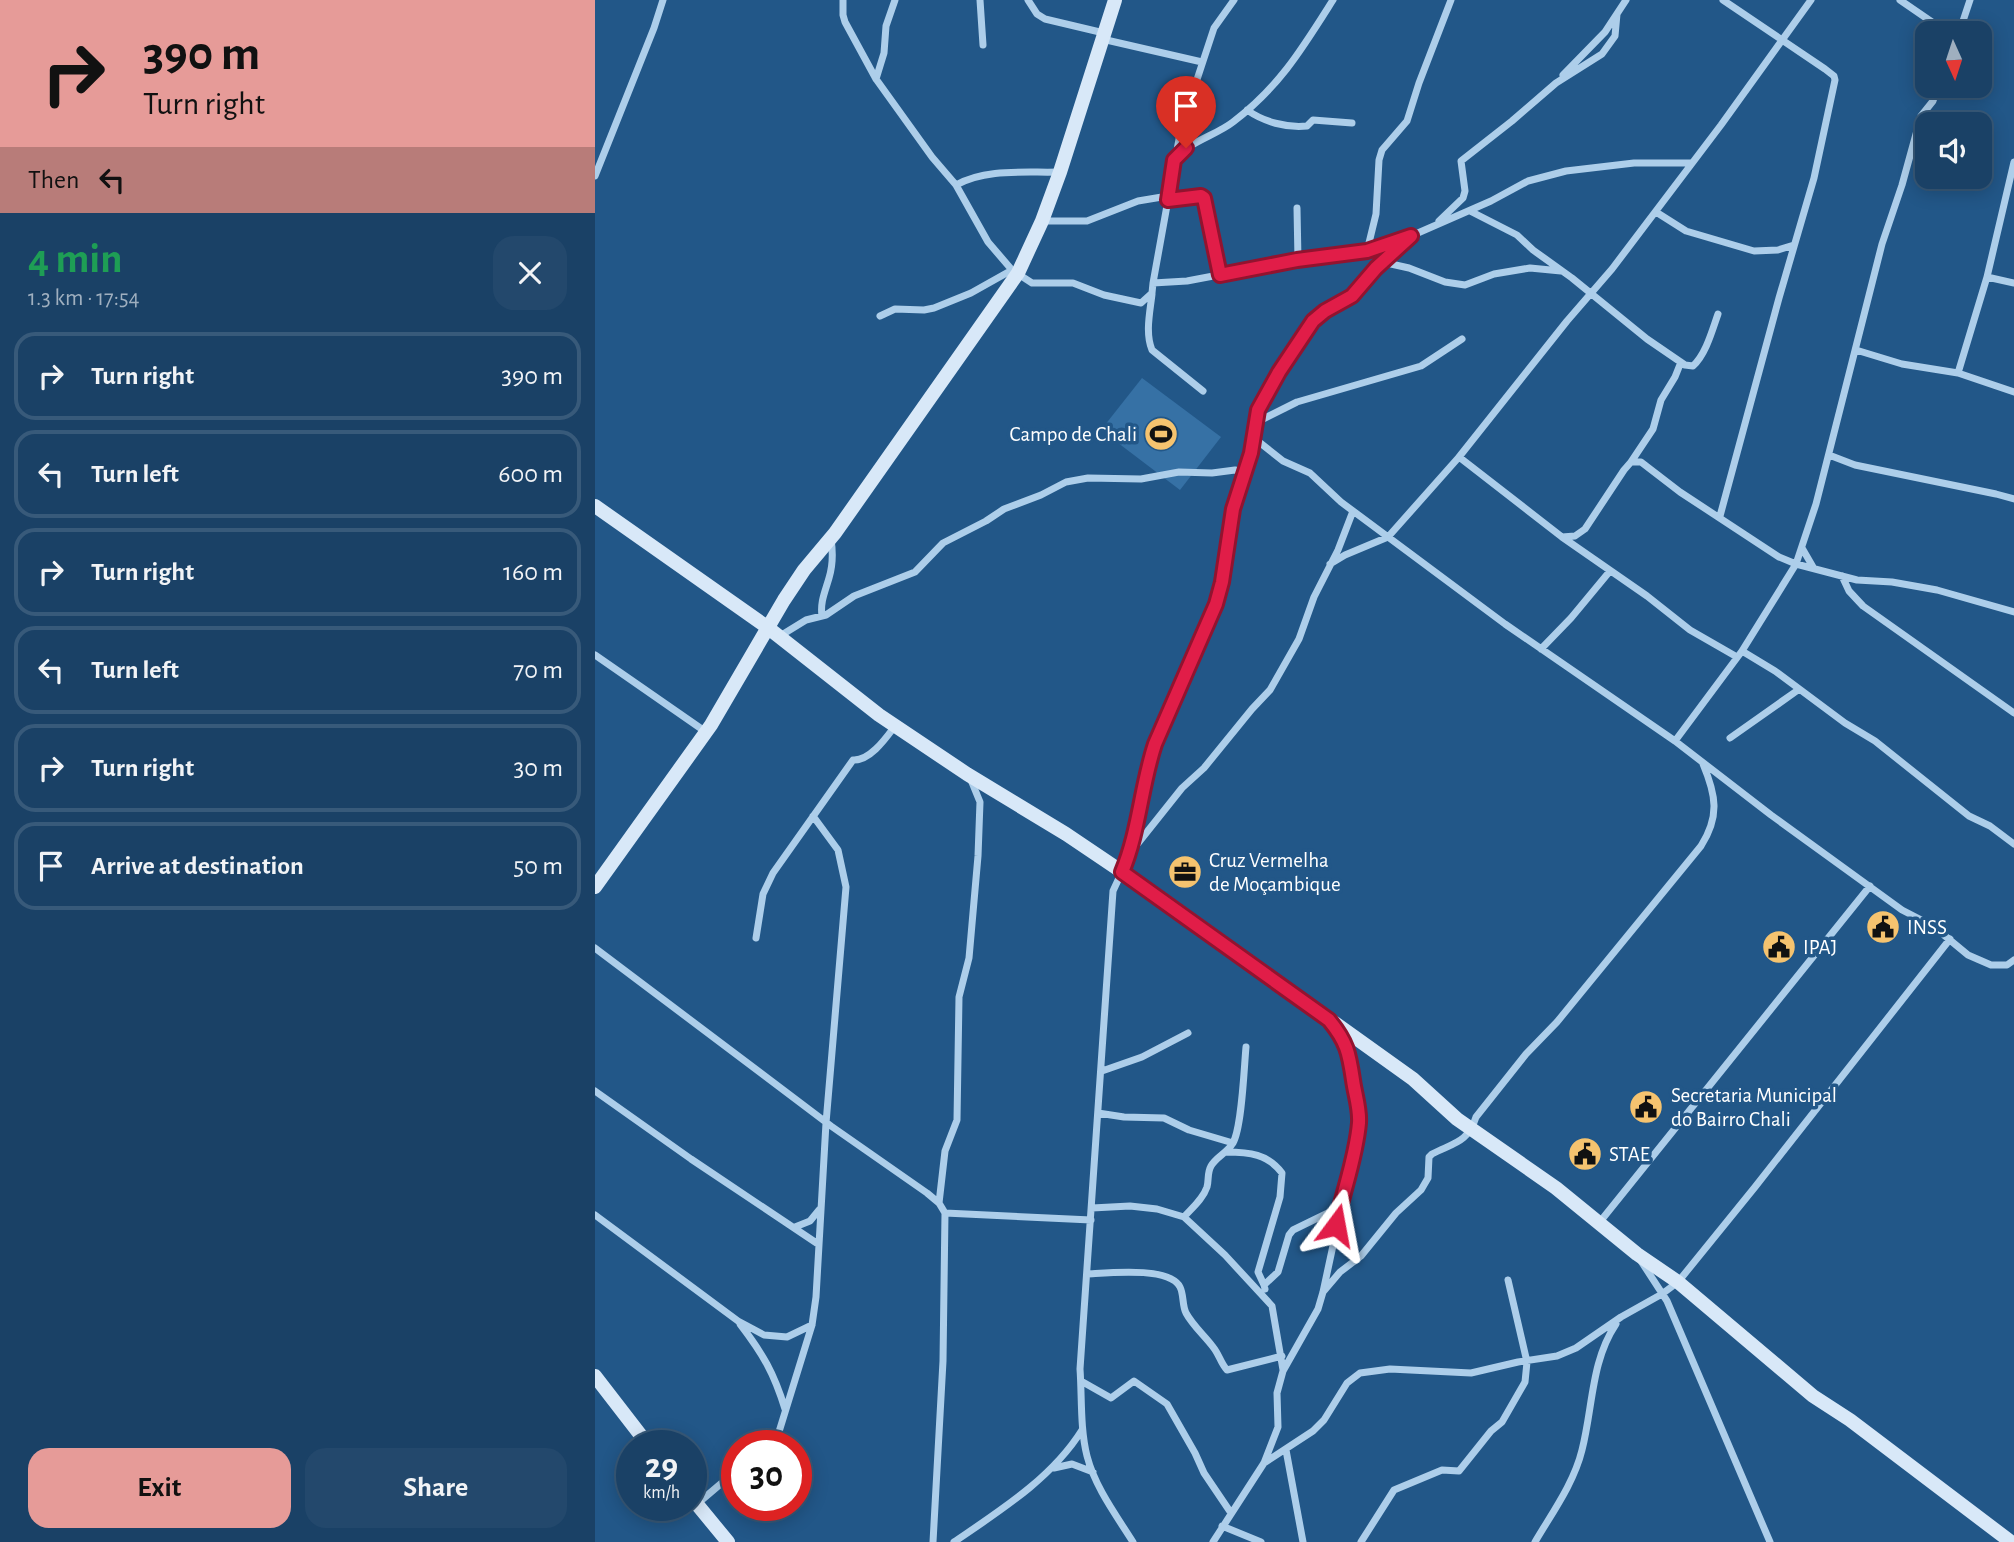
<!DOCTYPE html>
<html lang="en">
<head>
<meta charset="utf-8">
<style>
  :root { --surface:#1a4166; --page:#23486c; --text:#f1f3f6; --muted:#9fafbf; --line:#385a7a; --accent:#e69b98 }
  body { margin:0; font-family:"Alegreya Sans",sans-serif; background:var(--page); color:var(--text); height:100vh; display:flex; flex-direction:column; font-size:26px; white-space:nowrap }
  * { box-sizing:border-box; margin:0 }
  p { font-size:23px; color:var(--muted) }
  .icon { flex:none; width:38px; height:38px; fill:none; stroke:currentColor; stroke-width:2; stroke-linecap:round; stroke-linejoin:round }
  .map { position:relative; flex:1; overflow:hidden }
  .details { display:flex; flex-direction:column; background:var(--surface); width:595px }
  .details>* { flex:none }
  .guide { background:#e69b98; color:#111; overflow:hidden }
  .needle { width:46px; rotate:177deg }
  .controls { position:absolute; left:1320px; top:21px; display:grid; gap:14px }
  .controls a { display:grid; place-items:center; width:77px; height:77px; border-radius:14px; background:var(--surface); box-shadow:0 4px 18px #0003,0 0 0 2px var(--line); font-size:35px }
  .speed { position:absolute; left:21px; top:1430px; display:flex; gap:14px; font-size:35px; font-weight:700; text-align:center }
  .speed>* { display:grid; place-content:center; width:91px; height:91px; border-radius:50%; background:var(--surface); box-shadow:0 4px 18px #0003,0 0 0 2px var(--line); line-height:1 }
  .speed small { font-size:18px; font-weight:400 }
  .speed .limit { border:10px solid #d22; background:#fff; color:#111 }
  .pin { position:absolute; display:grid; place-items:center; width:60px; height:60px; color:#fff; margin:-72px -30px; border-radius:50% 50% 50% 0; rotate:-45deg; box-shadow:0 0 7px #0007 }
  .pin .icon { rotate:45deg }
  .me { position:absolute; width:77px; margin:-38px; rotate:13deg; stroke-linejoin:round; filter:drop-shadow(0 0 5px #0008) }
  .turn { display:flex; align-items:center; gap:24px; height:147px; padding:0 28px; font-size:32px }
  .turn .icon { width:91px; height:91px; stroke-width:2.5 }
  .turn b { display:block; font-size:49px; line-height:60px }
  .then { display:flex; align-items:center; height:66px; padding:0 28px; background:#0003; gap:14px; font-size:26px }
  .round { display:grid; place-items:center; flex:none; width:74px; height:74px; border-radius:21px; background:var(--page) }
  .overview { display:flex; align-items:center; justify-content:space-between; height:119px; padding:0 28px }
  h1 { font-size:42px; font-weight:600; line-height:52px; color:#1e9e55 }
  .cta { display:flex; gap:14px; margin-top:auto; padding:14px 28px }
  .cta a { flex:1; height:80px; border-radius:21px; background:var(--accent); color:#111; font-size:28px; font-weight:600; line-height:80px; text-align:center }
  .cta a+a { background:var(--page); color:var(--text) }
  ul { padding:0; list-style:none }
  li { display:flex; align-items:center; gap:21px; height:88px; margin:0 14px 10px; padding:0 14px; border:4px solid var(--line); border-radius:21px }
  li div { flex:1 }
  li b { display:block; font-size:26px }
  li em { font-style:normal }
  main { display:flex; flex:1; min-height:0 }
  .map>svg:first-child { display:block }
</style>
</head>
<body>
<main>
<section class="details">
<div class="guide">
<div class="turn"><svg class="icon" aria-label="right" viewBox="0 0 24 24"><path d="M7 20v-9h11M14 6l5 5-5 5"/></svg><div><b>390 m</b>Turn right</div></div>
<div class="then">Then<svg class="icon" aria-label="left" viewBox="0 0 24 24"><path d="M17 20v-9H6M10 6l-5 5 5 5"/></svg></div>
</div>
<div class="overview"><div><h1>4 min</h1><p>1.3 km · 17:54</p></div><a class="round"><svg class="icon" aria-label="close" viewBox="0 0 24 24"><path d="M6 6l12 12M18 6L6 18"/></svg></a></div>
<ul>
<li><svg class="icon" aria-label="right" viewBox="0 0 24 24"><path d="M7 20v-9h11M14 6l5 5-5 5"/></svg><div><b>Turn right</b></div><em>390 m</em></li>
<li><svg class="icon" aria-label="left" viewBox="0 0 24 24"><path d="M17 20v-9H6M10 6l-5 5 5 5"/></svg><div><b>Turn left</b></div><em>600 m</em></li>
<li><svg class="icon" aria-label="right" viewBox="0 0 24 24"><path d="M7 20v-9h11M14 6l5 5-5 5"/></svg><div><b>Turn right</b></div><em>160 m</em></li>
<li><svg class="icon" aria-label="left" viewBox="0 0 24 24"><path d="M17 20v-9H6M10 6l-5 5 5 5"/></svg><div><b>Turn left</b></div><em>70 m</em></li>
<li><svg class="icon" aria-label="right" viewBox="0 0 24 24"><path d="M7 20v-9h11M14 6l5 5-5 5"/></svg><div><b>Turn right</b></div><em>30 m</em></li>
<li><svg class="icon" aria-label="arrive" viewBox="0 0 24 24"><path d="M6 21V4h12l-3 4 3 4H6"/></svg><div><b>Arrive at destination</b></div><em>50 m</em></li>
</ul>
<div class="cta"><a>Exit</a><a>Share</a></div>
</section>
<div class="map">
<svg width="1419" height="1542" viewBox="0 0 1419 1542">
  <rect width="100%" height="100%" fill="#225788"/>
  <path fill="#3671a5" d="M 547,378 L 626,437 L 585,490 L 506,430 Z"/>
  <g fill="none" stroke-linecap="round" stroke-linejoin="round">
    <path stroke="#adceea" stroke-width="7" d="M 248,0 L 248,15 L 250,22 L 281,79 L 337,157 L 361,185 L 393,242 L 417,270 L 437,283 L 478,283 L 509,295 L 546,303 L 557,293 L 558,283 L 592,281 L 703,260 L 772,251 L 812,237
      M 385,0 L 388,45
      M 433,0 L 442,14 L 450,19 L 509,33
      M 1305,0 L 1353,33
      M 1364,33 L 1375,0
      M 507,39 L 607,62
      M 968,75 L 1010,32 L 1031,0
      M 281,79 L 289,53 L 291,26 L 300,0
      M 1343,86 L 1338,101 L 1326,116 L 1307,185 L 1287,244 L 1221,504 L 1201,564 L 1147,651 L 1080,741 L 1176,815 L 1307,910 L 1338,926 L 1373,955 L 1396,965 L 1412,965 L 1419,960
      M 652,110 C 669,122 691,128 712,126 L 718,120 L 757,123
      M 580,160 C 594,141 620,136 638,122 C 685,86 707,49 738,0
      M 0,176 L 59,28 L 68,0
      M 361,185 C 391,168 431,173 465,172
      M 573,200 L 609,198 L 625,275
      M 702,208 L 703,260
      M 875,211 L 922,235 L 938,250 L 977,278 L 1052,339 L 1090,365 L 1098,366 C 1111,354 1117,331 1123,314
      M 1061,212 L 1091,231 L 1159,251 L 1183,250 L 1199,245
      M 447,221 L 492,221 L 543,201 L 573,196
      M 844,221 L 868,198 L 870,191 L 866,161 L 917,121 L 961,83 L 1007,54 L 1020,36 L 1022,14
      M 772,251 L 781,214 L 784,160 L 787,150 L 812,121 L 824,83 L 856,0
      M 787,262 L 814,268 L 850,282 L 870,285 L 899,274 L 935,268 L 966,271
      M 1392,277 L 1419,283
      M 558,283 L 586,128 L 619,28 L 639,0
      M 557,294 C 555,312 550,333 557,350 L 608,391
      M 285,316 L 300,309 L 329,310 L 339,308 L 376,293 L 417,270
      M 1261,350 L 1307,364 L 1363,373 L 1419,392
      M 1363,373 L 1392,277 L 1419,162
      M 660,423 L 702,402 L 826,366 L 867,339
      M 659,438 L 688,461 L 715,473 L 746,502 L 910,624 L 1080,741
      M 1234,455 L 1260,465 L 1401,494 L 1419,499
      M 864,457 L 967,537 L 980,536 L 990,529 L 1029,470 L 1036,462 L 1046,462 L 1085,492 L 1184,557 L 1201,564 L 1262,580 L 1297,582 L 1342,590 L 1419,612
      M 1036,462 L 1058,429 L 1066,400 L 1080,377 L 1086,362
      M 1125,516 L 1184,298 L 1219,178 L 1240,80 L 1239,76 L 1230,69 L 1128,0
      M 967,537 L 1052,596 L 1095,630 L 1142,657
      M 1207,548 L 1218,567
      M 735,564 L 750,555 L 793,537 L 864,457 L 972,321 L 1017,269 L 1126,125 L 1216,0
      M 1247,576 L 1254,591 L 1268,606 L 1419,713
      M 227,616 C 225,602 230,592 234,578 C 238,565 238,552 236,539
      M 185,636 L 211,620 L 231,615 L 259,596 L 320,572 L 348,543 L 391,521 L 409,509 L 446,495 L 471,482 L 493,478 L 546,479 L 584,472 L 617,473 L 640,470 L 649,472
      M 946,649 L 976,618 L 1015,571
      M 1147,651 L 1180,671 L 1250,723 L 1280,741 L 1374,816 L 1395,826 L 1419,844
      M 0,655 L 111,732
      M 1135,738 L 1203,690
      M 536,852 L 552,767 L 560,744 L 621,604 L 627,582 L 638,509 L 656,453 L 663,410 L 697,352 L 725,314 L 757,296 L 781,268 L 816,236 L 896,201 L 933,181 L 971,171 L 1039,163 L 1095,163
      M 161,938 L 168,894 L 178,873 L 258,760 C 275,761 291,738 300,726
      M 0,948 L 236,1126 L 332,1193 L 344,1203 L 350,1213 L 348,1361 L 338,1542
      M 507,1071 L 547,1057 L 593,1033
      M 0,1091 L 96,1159 L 223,1244
      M 503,1113 L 529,1117 L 569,1118 L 594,1130 L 638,1143
      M 631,1152 C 654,1152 673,1154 687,1173 L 685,1197 L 663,1272 L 669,1285
      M 344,1203 L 350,1151 L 362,1120 L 364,997 L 374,958 L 383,856 L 385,802 L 376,780
      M 497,1208 L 535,1206 L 562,1209 L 589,1217 L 630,1255 L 677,1306 L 688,1370
      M 350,1213 L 496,1220
      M 0,1215 L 143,1321 L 169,1335 L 192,1337 L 217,1325
      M 589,1217 C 597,1208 608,1199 612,1187 C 614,1180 612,1173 616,1166 C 621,1157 632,1153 638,1143 C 647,1127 649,1068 651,1047
      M 1004,1223 L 1275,886
      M 200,1227 L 215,1221 L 224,1210
      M 1046,1261 L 1072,1301 L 1175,1542
      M 492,1274 C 512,1273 574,1266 585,1287 C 589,1295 587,1305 591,1313 C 598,1326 610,1336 618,1347 C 624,1354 626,1364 632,1370 L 687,1356
      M 670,1289 L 669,1285 L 683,1272 L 694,1235 L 698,1230 L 735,1212 L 744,1206
      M 728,1292 L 745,1272 L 766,1256 L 801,1213 L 826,1190 L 833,1178 L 834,1157 L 837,1154 C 858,1143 873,1143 881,1117 L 931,1054 L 962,1022 L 1106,846 C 1125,816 1121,795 1108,764
      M 145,1324 C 168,1354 179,1373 190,1409
      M 486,1381 L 516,1398 L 539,1381 L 572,1404 L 600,1453 L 609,1473 L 636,1513
      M 171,1446 L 183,1435 L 217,1325 L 221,1297 L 231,1123 L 251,887 L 243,850 L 218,816
      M 691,1450 L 708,1542
      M 669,1463 L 718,1431 L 729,1420 L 752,1383 L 765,1373 L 795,1369 L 876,1373 L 923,1362 L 962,1356 L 981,1348 L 1026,1317 L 1067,1294 L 1083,1282 L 1160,1187 L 1355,939
      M 459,1468 L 477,1464 L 498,1472
      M 102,1504 L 142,1470
      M 627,1526 L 666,1542
      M 359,1542 C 406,1510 457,1478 487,1430
      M 538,1542 C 521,1515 500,1487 492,1456 C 485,1428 487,1397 485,1369 L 518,891 L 536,852 L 587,788 L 609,768 L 657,709 L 675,690 L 704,639 L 719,597 L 743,550 L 758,511
      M 618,1542 L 669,1463 L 683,1427 L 682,1393 L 688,1371 L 723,1309 L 728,1292 L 764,1125 L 756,1059 L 742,1030
      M 766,1542 L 799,1490 L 847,1470 L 864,1471 L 896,1431 L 907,1422 L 930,1382 L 932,1362 L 913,1280
      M 940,1542 C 957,1513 979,1483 987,1450 C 998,1407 996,1361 1021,1324"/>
    <path stroke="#d8e8f8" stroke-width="14" d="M 0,506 L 172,627 L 284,715 L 372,774 L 471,834 L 557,892 L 818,1079 L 862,1119 L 961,1188 L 1042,1254 L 1083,1282 L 1218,1396 L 1255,1420 L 1416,1542
      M 0,887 L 116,725 L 189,600 L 209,570 L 240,533 L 423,273 L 447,221 L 465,172 L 520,0
      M 0,1376 L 54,1446
      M 96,1497 L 133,1542"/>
  </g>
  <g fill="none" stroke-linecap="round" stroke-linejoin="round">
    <g stroke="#92132f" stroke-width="18">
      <path id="route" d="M 591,148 L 579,160 L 573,200 L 606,196 L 609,198 L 625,275 L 702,260 L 772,251 L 816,236 L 781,268 L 757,296 L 730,311 L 718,321 L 684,372 L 663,410 L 656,453 L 638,509 L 627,582 L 621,604 L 560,744 C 546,786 544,832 527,872 L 734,1020 C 752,1042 754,1053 758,1080 C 760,1095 765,1108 764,1123 C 761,1158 748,1191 741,1225"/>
    </g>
    <use href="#route" stroke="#e11d48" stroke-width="12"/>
  </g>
  <defs>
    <g id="stadium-disc" transform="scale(1.75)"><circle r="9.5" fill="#f5c36f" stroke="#225788"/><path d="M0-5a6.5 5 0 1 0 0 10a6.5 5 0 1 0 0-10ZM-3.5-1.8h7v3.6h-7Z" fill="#111"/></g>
    <g id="office-disc" transform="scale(1.75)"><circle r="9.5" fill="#f5c36f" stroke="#225788"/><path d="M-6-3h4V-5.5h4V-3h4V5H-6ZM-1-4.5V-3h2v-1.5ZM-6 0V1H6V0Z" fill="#111"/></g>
    <g id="civic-disc" transform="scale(1.75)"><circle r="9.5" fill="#f5c36f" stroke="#225788"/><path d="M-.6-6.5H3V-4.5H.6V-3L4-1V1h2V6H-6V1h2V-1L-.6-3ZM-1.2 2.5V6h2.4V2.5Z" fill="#111"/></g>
  </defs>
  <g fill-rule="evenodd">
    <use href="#stadium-disc" x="566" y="434"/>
    <use href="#office-disc" x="590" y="872"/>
    <use href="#civic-disc" x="1288" y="927"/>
    <use href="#civic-disc" x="1184" y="947"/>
    <use href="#civic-disc" x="1051" y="1107"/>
    <use href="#civic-disc" x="990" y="1154"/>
  </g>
  <g text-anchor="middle" stroke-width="7" stroke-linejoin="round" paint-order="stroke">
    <g font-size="21" fill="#fff" stroke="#225788" text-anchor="start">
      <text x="542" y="441" text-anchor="end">Campo de Chali</text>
      <text x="614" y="867">Cruz Vermelha<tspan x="614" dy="24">de Moçambique</tspan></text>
      <text x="1312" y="934">INSS</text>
      <text x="1208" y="954">IPAJ</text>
      <text x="1076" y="1102">Secretaria Municipal<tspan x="1076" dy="24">do Bairro Chali</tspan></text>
      <text x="1014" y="1161">STAE</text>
    </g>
  </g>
</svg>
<div class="controls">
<a><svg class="needle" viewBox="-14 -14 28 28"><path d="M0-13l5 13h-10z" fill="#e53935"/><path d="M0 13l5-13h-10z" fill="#9fafbf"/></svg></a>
<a><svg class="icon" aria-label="sound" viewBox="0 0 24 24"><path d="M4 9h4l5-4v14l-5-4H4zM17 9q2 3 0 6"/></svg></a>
</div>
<div class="speed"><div>29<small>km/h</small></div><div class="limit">30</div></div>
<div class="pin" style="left:591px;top:148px;background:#d93025"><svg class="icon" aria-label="arrive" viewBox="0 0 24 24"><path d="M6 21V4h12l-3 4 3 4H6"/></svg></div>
<svg class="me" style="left:741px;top:1225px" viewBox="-20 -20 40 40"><path d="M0-17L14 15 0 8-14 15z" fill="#e11d48" stroke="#fff" stroke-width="4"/></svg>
</div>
</main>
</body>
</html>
